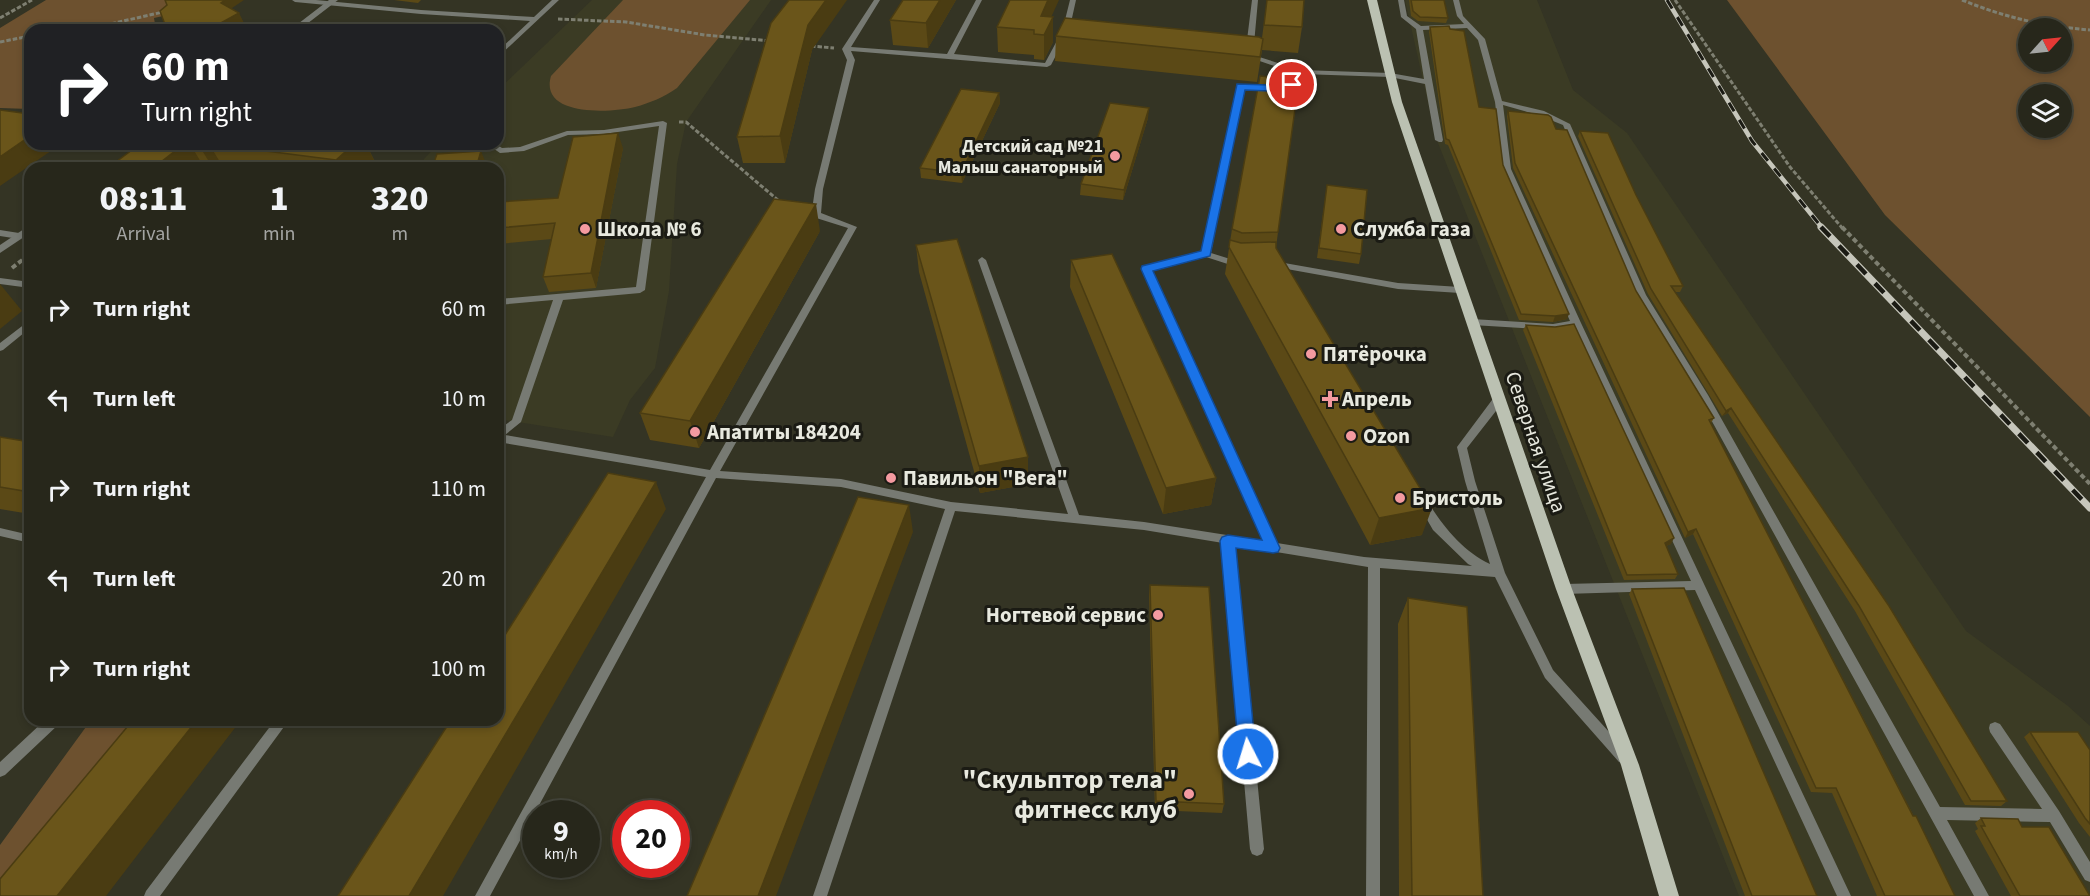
<!DOCTYPE html>
<html lang="en">
<head>
<meta charset="utf-8">
<style>
  :root { --surface:#27271b; --page:#2f2f24; --text:#f1f3f6; --muted:#a4a5a3; --line:#43443a }
  body { margin:0; font-family:"Source Sans 3",sans-serif; background:var(--page); color:var(--text); height:100vh; display:flex; flex-direction:column; font-size:22px; white-space:nowrap }
  * { box-sizing:border-box; margin:0 }
  p { font-size:20px; color:var(--muted) }
  .icon { flex:none; width:33px; height:33px; fill:none; stroke:currentColor; stroke-width:2; stroke-linecap:round; stroke-linejoin:round }
  .map { position:relative; flex:1; overflow:hidden }
  .panel { position:absolute; left:24px; top:162px; width:480px; height:564px; display:flex; flex-direction:column; background:var(--surface); border-radius:18px; box-shadow:0 3px 9px #0003,0 0 0 2px var(--line) }
  .panel>* { flex:none }
  .hud { position:absolute; left:24px; top:24px; width:480px; height:126px; border-radius:18px; box-shadow:0 3px 9px #0003,0 0 0 2px var(--line); background:#202124; color:#fff; overflow:hidden }
  .needle { width:39px; rotate:63deg }
  .tools { position:absolute; left:2018px; top:18px; display:grid; gap:12px }
  .tools a { display:grid; place-items:center; width:54px; height:54px; border-radius:50%; background:var(--surface); box-shadow:0 3px 9px #0003,0 0 0 2px var(--line); font-size:30px }
  .speed { position:absolute; left:522px; top:800px; display:flex; gap:12px; font-size:30px; font-weight:700; text-align:center }
  .speed>* { display:grid; place-content:center; width:78px; height:78px; border-radius:50%; background:var(--surface); box-shadow:0 3px 9px #0003,0 0 0 2px var(--line); line-height:1 }
  .speed small { font-size:15px; font-weight:400 }
  .speed .limit { border:9px solid #d22; background:#fff; color:#111 }
  .pin { position:absolute; display:grid; place-items:center; width:51px; height:51px; color:#fff; margin:-26px; border:3px solid #fff; border-radius:50%; box-shadow:0 2px 6px #0007 }
  .me { position:absolute; width:66px; margin:-33px; rotate:355deg; stroke-linejoin:round; filter:drop-shadow(0 0 4px #0008) }
  .turn { display:flex; align-items:center; gap:21px; height:126px; padding:0 18px; font-size:27px }
  .turn .icon { width:78px; height:78px; stroke-width:2.5 }
  .turn b { display:block; font-size:42px; line-height:51px }
  .eta { display:flex; justify-content:space-evenly; align-items:center; height:102px; text-align:center }
  .eta b { font-size:36px; font-weight:800; line-height:42px }
  ul { padding:0; list-style:none }
  li { display:flex; align-items:center; gap:18px; height:90px; padding:0 18px }
  li div { flex:1 }
  li b { display:block; font-size:22px }
  li em { font-style:normal }
  .map>svg:first-child { display:block }
</style>
</head>
<body>
<div class="map">
<svg width="2090" height="896" viewBox="0 0 2090 896">
  <rect width="100%" height="100%" fill="#343424"/>
  <path fill="#3b3b24" d="M 592,0 L 771,0 L 686,122 L 677,164 L 669,291 L 655,368 L 630,400 L 613,437 L 498,419 L 498,168 L 419,168 L 424,159 L 438,144 L 498,144 L 498,90 Z
    M 1405,0 L 1537,0 L 1573,90 L 1627,133 L 1966,631 L 2068,706 L 2090,726 L 2090,896 L 1739,896 L 1436,138 Z"/>
  <path fill="#6d512f" fill-rule="evenodd" d="M 46,0 L 225,0 L 227,2 L 154,18 L 156,30 L 30,30 L 30,109 L 0,108 L 0,28 Z
    M 623,0 L 750,0 L 677,88 C 664,97 650,103 635,107 C 611,113 539,117 551,76 Z
    M 1727,0 L 2090,0 L 2090,417 L 1885,215 ZM 2028,28 L 2061,28 L 2061,62 L 2028,62 ZM 2028,94 L 2061,94 L 2061,128 L 2028,128 Z
    M 91,720 L 158,720 L 0,896 L 0,845 Z"/>
  <g fill="none" stroke-linecap="round" stroke-linejoin="round">
    <path stroke="#7e7f71" stroke-width="3" stroke-dasharray="4.5 2" stroke-linecap="butt" d="M 1675,0 L 1790,167 L 1843,229
      M 1962,0 C 2007,18 2042,26 2090,30
      M 0,18 L 32,0
      M 558,19 L 626,22 L 705,35 L 771,41
      M 60,30 L 97,27 L 163,12
      M 0,42 L 30,36
      M 811,46 L 834,48
      M 679,122 L 686,122 L 779,201"/>
    <path stroke="#7e7f71" stroke-width="4" stroke-dasharray="5 3" stroke-linecap="butt" d="M 1842,227 L 2090,484
      M 12,268 L 30,254"/>
    <path fill="#777a73" fill-rule="evenodd" d="M 292,0 L 316,0 L 421,10 L 534,17 L 552,0 L 559,0 L 498,57 L 498,51 L 530,21 L 421,14 L 295,2 Z
      M 874,0 L 880,0 L 851,47 L 947,54 L 976,0 L 982,0 L 954,54 L 1045,63 L 1060,35 L 1066,36 L 1051,65 L 1047,67 L 851,51 L 855,60 L 823,189 L 821,213 L 857,227 L 720,471 L 841,479 L 951,502 L 1068,514 L 978,260 L 982,257 L 986,260 L 1079,515 L 1144,522 L 1265,541 L 1143,269 L 1144,267 L 1202,252 L 1237,84 L 1270,86 L 1288,83 L 1295,73 L 1245,56 L 1252,0 L 1258,0 L 1253,55 L 1300,70 L 1390,73 L 1424,79 L 1416,29 L 1401,17 L 1398,0 L 1404,0 L 1407,16 L 1421,26 L 1464,24 L 1457,16 L 1453,0 L 1459,0 L 1463,16 L 1485,39 L 1502,101 L 1544,111 L 1570,124 L 1646,295 L 1708,395 L 1940,807 L 2042,809 L 1990,732 L 1989,728 L 1990,724 L 1995,722 L 2000,724 L 2059,811 L 2090,862 L 2090,882 L 2085,880 L 2050,822 L 1947,820 L 1989,896 L 1974,896 L 1698,396 L 1636,295 L 1563,125 L 1538,115 L 1503,105 L 1511,169 L 1581,323 L 1851,896 L 1837,896 L 1695,590 L 1564,594 L 1560,592 L 1558,589 L 1560,586 L 1564,584 L 1691,581 L 1573,327 L 1553,330 L 1472,325 L 1467,322 L 1472,319 L 1553,324 L 1570,321 L 1503,169 L 1495,102 L 1478,40 L 1467,28 L 1423,30 L 1443,140 L 1442,142 L 1439,142 L 1435,140 L 1425,84 L 1390,77 L 1301,74 L 1294,87 L 1291,87 L 1270,90 L 1243,88 L 1211,253 L 1243,263 L 1244,265 L 1240,268 L 1206,257 L 1152,270 L 1277,543 L 1364,557 L 1472,566 L 1468,564 L 1433,530 L 1417,502 L 1418,499 L 1426,499 C 1442,525 1462,551 1490,564 L 1465,481 L 1457,447 L 1495,396 L 1503,396 L 1504,399 L 1503,402 L 1467,448 L 1475,481 L 1505,573 L 1553,670 L 1629,754 L 1631,758 L 1629,762 L 1624,764 L 1619,762 L 1545,678 L 1495,577 L 1380,568 L 1380,896 L 1366,896 L 1368,567 L 1234,545 L 1264,849 L 1262,854 L 1257,856 L 1252,854 L 1250,849 L 1223,543 L 1144,530 L 955,511 L 827,896 L 813,896 L 945,509 L 841,487 L 716,478 L 490,896 L 475,896 L 706,477 L 498,442 L 498,430 L 512,420 L 553,300 L 498,305 L 498,299 L 636,287 L 659,126 L 604,134 L 568,135 L 524,151 L 500,153 L 487,144 L 496,144 L 502,148 L 520,147 L 567,131 L 604,130 L 663,121 L 667,123 L 645,290 L 640,293 L 563,300 L 521,422 L 505,435 L 710,470 L 848,228 L 813,217 L 800,210 L 804,207 L 812,210 L 815,189 L 847,60 L 842,49 Z
      M 1070,0 L 1076,0 L 1070,27 L 1072,29 L 1069,31 L 1063,28 Z
      M 244,144 L 253,144 L 224,168 L 215,168 Z
      M 346,144 L 394,144 L 385,149 L 350,146 Z
      M 0,230 L 19,233 L 23,236 L 19,239 L 0,236 Z
      M 1273,261 L 1398,283 L 1460,287 L 1465,290 L 1460,293 L 1398,289 L 1270,266 L 1269,264 Z
      M 0,278 L 30,282 L 30,288 L 0,284 Z
      M 30,320 L 30,328 L 3,350 L 0,351 L 0,343 Z
      M 0,528 L 30,535 L 30,543 L 0,536 Z
      M 45,720 L 60,720 L 59,724 L 5,775 L 0,777 L 0,762 Z
      M 275,720 L 289,720 L 160,896 L 144,896 L 146,891 Z"/>
    <path fill="#777a73" fill-rule="evenodd" d="M 329,0 L 338,0 L 299,30 L 290,30 Z
      M 30,225 L 30,233 L 0,253 L 0,245 Z"/>
    <path fill="#bbc1b2" fill-rule="evenodd" d="M 1367,0 L 1377,0 L 1402,102 L 1572,589 L 1639,765 L 1679,896 L 1659,896 L 1621,765 L 1556,589 L 1392,102 Z"/>
    <g stroke="#c6c6bb" stroke-width="4.5">
      <path id="rail-far1" d="M 1667,0 L 1752,141 L 1823,229"/>
    </g>
    <g stroke="#c6c6bb" stroke-width="7">
      <path id="rail" d="M 1821,227 L 2090,508"/>
    </g>
    <use href="#rail-far1" stroke="#1b1b14" stroke-width="3" stroke-dasharray="10" stroke-linecap="butt"/>
    <use href="#rail" stroke="#1b1b14" stroke-width="4.5" stroke-dasharray="13" stroke-linecap="butt"/>
  </g>
  <path fill="#5b4916" d="M 394,0 L 421,0 L 418,3 Z
    M 903,0 L 956,0 L 928,48 L 893,45 L 890,20 Z
    M 1267,0 L 1302,27 L 1298,53 L 1262,50 L 1257,82 L 1055,61 L 1056,36 L 1262,38 Z
    M 1409,0 L 1444,0 L 1448,18 L 1446,23 L 1418,21 L 1411,16 Z
    M 1051,17 L 1053,17 L 1053,42 L 1044,60 L 1034,59 L 1034,55 L 998,52 L 997,27 Z
    M 1430,27 L 1450,29 L 1479,107 L 1567,319 L 1553,322 L 1519,320 L 1448,145 L 1445,144 L 1429,32 Z
    M 812,50 L 785,163 L 743,163 L 737,137 Z
    M 999,93 L 1000,103 L 962,183 L 921,178 L 920,168 Z
    M 1508,111 L 1556,129 L 1636,291 L 1714,418 L 1711,423 L 1955,896 L 1877,896 L 1832,793 L 1811,792 L 1693,534 L 1685,538 L 1513,168 L 1507,116 Z
    M 1148,118 L 1123,200 L 1080,195 L 1081,184 Z
    M 1580,131 L 1636,195 L 1683,286 L 1680,292 L 1675,292 L 2007,801 L 2001,806 L 1965,805 L 1855,611 L 1728,413 L 1722,416 L 1648,294 L 1578,136 Z
    M 140,144 L 366,144 L 375,162 L 369,168 L 223,168 L 220,162 L 214,168 L 108,168 Z
    M 623,148 L 596,288 L 549,292 L 543,277 L 552,239 L 498,244 L 498,202 L 558,198 Z
    M 1327,185 L 1361,254 L 1359,264 L 1317,258 Z
    M 1232,229 L 1278,232 L 1276,248 L 1422,535 L 1370,545 L 1225,274 Z
    M 820,231 L 699,448 L 650,440 L 640,413 Z
    M 916,245 L 1028,484 L 980,493 L 919,272 Z
    M 1071,260 L 1216,478 L 1211,505 L 1163,514 L 1070,287 Z
    M 1526,325 L 1671,544 L 1666,546 L 1678,574 L 1675,579 L 1624,580 L 1523,330 Z
    M 0,437 L 30,442 L 30,514 L 0,509 Z
    M 1150,585 L 1224,804 L 1222,813 L 1155,810 L 1149,595 Z
    M 1632,589 L 1817,896 L 1745,896 L 1629,594 Z
    M 1408,598 L 1483,896 L 1399,896 L 1398,624 Z
    M 2030,732 L 2090,750 L 2090,837 L 2079,823 L 2024,737 Z
    M 1981,818 L 2022,827 L 2090,896 L 2011,896 L 1975,831 L 1978,829 L 1975,823 Z"/>
  <path fill="#4a3c12" d="M 225,0 L 244,0 L 226,12 L 221,3 Z
    M 826,0 L 847,0 L 812,50 L 785,163 L 780,136 L 808,25 Z
    M 940,0 L 956,0 L 928,48 L 926,23 Z
    M 1048,0 L 1059,0 L 1043,35 L 1041,16 Z
    M 239,13 L 244,23 L 230,30 L 187,30 Z
    M 1053,17 L 1053,42 L 1044,60 L 1044,35 Z
    M 999,93 L 1000,103 L 962,183 L 961,173 Z
    M 1149,108 L 1148,118 L 1123,200 L 1124,190 Z
    M 618,133 L 623,148 L 596,288 L 591,273 Z
    M 30,136 L 30,144 L 61,144 L 0,186 L 0,157 Z
    M 184,144 L 190,144 L 204,167 L 153,168 Z
    M 198,144 L 209,144 L 220,162 L 214,168 L 213,168 Z
    M 354,144 L 366,144 L 375,162 L 369,168 L 341,168 L 336,160 Z
    M 481,151 L 487,166 L 487,168 L 476,168 Z
    M 816,204 L 820,231 L 699,448 L 690,421 Z
    M 0,284 L 22,311 L 0,329 Z
    M 1569,314 L 1567,319 L 1553,322 L 1555,316 Z
    M 1731,408 L 1728,413 L 1722,416 L 1726,411 Z
    M 1028,457 L 1028,484 L 980,493 L 979,466 Z
    M 1216,478 L 1211,505 L 1163,514 L 1166,488 Z
    M 656,482 L 666,509 L 443,896 L 409,896 Z
    M 909,505 L 913,532 L 776,896 L 758,896 Z
    M 1432,508 L 1422,535 L 1370,545 L 1379,518 Z
    M 1696,529 L 1693,534 L 1685,538 L 1688,532 Z
    M 1674,538 L 1671,544 L 1661,548 L 1665,543 Z
    M 197,720 L 241,720 L 106,896 L 57,896 Z"/>
  <path fill="#6a551a" stroke="#4a3c12" stroke-width="1.5" d="M 165,0 L 225,0 L 221,3 L 239,13 L 219,24 L 193,28 L 187,30 L 167,30 L 160,11 L 167,5 Z
    M 789,0 L 826,0 L 808,25 L 780,136 L 737,137 L 771,23 Z
    M 903,0 L 940,0 L 926,23 L 890,20 Z
    M 1010,0 L 1048,0 L 1041,16 L 1053,17 L 1044,35 L 1034,34 L 1034,30 L 997,27 Z
    M 1267,0 L 1304,0 L 1302,27 L 1264,25 Z
    M 1411,0 L 1444,0 L 1448,18 L 1420,17 L 1413,11 Z
    M 1065,18 L 1259,37 L 1263,39 L 1260,57 L 1056,36 Z
    M 1449,26 L 1450,29 L 1464,31 L 1479,107 L 1496,109 L 1503,165 L 1569,314 L 1555,316 L 1521,314 L 1449,140 L 1446,139 L 1430,27 Z
    M 1260,76 L 1299,80 L 1278,232 L 1242,233 L 1232,229 Z
    M 961,89 L 999,93 L 961,173 L 920,168 Z
    M 1110,103 L 1149,108 L 1124,190 L 1081,184 Z
    M 0,110 L 30,114 L 30,136 L 0,157 Z
    M 1508,111 L 1548,115 L 1551,117 L 1556,129 L 1567,130 L 1636,291 L 1714,418 L 1709,420 L 1913,816 L 1916,816 L 1955,896 L 1885,896 L 1836,788 L 1816,788 L 1696,529 L 1688,532 L 1515,163 Z
    M 1580,131 L 1608,133 L 1636,195 L 1683,286 L 1671,286 L 1889,606 L 2007,801 L 1971,801 L 1859,606 L 1731,408 L 1726,411 L 1651,289 Z
    M 618,133 L 591,273 L 543,277 L 555,223 L 498,228 L 498,202 L 558,198 L 573,137 Z
    M 140,144 L 184,144 L 153,168 L 108,168 Z
    M 211,144 L 354,144 L 336,160 Z
    M 481,151 L 476,168 L 432,168 L 437,154 Z
    M 1327,185 L 1367,190 L 1361,254 L 1319,248 Z
    M 774,199 L 816,204 L 690,421 L 640,413 Z
    M 957,239 L 1028,457 L 979,466 L 916,245 Z
    M 1230,240 L 1241,243 L 1276,242 L 1276,248 L 1432,508 L 1379,518 L 1229,247 Z
    M 1112,254 L 1216,478 L 1166,488 L 1071,260 Z
    M 1574,324 L 1674,538 L 1665,543 L 1678,574 L 1627,575 L 1526,325 L 1555,327 Z
    M 0,437 L 30,442 L 30,492 L 0,487 Z
    M 608,473 L 656,482 L 409,896 L 338,896 L 451,720 L 498,720 L 498,646 Z
    M 858,497 L 909,505 L 758,896 L 687,896 Z
    M 1150,585 L 1209,587 L 1224,804 L 1156,801 Z
    M 1684,588 L 1817,896 L 1752,896 L 1632,589 Z
    M 1408,598 L 1467,607 L 1483,896 L 1412,896 Z
    M 133,720 L 197,720 L 57,896 L 0,896 L 0,879 Z
    M 2030,732 L 2078,732 L 2090,750 L 2090,824 L 2085,818 Z
    M 1981,818 L 2018,819 L 2022,827 L 2049,827 L 2090,896 L 2020,896 L 1981,826 L 1985,826 Z"/>
  <path fill="#1a73e8" stroke="#114b97" stroke-width="1.5" d="M 1292,82 L 1295,83 L 1295,87 L 1270,91 L 1245,90 L 1210,256 L 1153,271 L 1280,548 L 1278,552 L 1273,553 L 1236,548 L 1256,754 L 1254,760 L 1248,762 L 1242,760 L 1239,754 L 1220,541 L 1222,537 L 1228,535 L 1262,540 L 1141,269 L 1142,266 L 1201,251 L 1237,84 L 1270,85 Z"/>
  <g fill="#f49aa0" stroke="#1b1b14" stroke-width="2">
    <circle cx="1115" cy="156" r="6"/>
    <circle cx="585" cy="229" r="6"/>
    <circle cx="1341" cy="229" r="6"/>
    <circle cx="1311" cy="354" r="6"/>
    <path d="M1327 390h6v6h6v6h-6v6h-6v-6h-6v-6h6z"/>
    <circle cx="695" cy="432" r="6"/>
    <circle cx="1351" cy="436" r="6"/>
    <circle cx="891" cy="478" r="6"/>
    <circle cx="1400" cy="498" r="6"/>
    <circle cx="1158" cy="615" r="6"/>
    <circle cx="1189" cy="794" r="6"/>
  </g>
  <g text-anchor="middle" stroke-width="6" stroke-linejoin="round" paint-order="stroke">
    <g font-size="18" font-weight="bold" fill="#e8e9df" stroke="#1b1b14" text-anchor="end">
      <text x="1103" y="152">Детский сад №21<tspan x="1103" dy="21">Малыш санаторный</tspan></text>
    </g>
    <g font-size="21" font-weight="bold" fill="#e8e9df" stroke="#1b1b14" text-anchor="start">
      <text x="597" y="236">Школа № 6</text>
      <text x="1353" y="236">Служба газа</text>
      <text x="1323" y="361">Пятёрочка</text>
      <text x="1342" y="406">Апрель</text>
      <text x="707" y="439">Апатиты 184204</text>
      <text x="1363" y="443">Ozon</text>
      <text x="903" y="485">Павильон "Вега"</text>
      <text x="1412" y="505">Бристоль</text>
      <text x="1146" y="622" text-anchor="end">Ногтевой сервис</text>
    </g>
    <g font-size="21" fill="#e8e9df" stroke="#1b1b14">
      <text transform="translate(1536 442) rotate(71)" y="7">Северная улица</text>
    </g>
    <g font-size="26" font-weight="bold" fill="#e8e9df" stroke="#1b1b14" text-anchor="end">
      <text x="1177" y="788">"Скульптор тела"<tspan x="1177" dy="30">фитнесс клуб</tspan></text>
    </g>
  </g>
</svg>
<div class="tools">
<a><svg class="needle" viewBox="-14 -14 28 28"><path d="M0-13l5 13h-10z" fill="#e53935"/><path d="M0 13l5-13h-10z" fill="#a4a5a3"/></svg></a>
<a><svg class="icon" aria-label="layers" viewBox="0 0 24 24"><path d="M12 4l9 5-9 5-9-5zM3 14l9 5 9-5"/></svg></a>
</div>
<div class="speed"><div>9<small>km/h</small></div><div class="limit">20</div></div>
<div class="pin" style="left:1292px;top:85px;background:#d93025"><svg class="icon" aria-label="arrive" viewBox="0 0 24 24"><path d="M6 21V4h12l-3 4 3 4H6"/></svg></div>
<svg class="me" style="left:1248px;top:754px" viewBox="-20 -20 40 40"><circle r="17" fill="#1a73e8" stroke="#fff" stroke-width="3"/><path d="M0-11L8 9 0 5-8 9z" fill="#fff"/></svg>
<div class="hud">
<div class="turn"><svg class="icon" aria-label="right" viewBox="0 0 24 24"><path d="M7 20v-9h11M14 6l5 5-5 5"/></svg><div><b>60 m</b>Turn right</div></div>
</div>
<section class="panel">
<div class="eta">
<div><b>08:11</b><p>Arrival</p></div>
<div><b>1</b><p>min</p></div>
<div><b>320</b><p>m</p></div>
</div>
<ul>
<li><svg class="icon" aria-label="right" viewBox="0 0 24 24"><path d="M7 20v-9h11M14 6l5 5-5 5"/></svg><div><b>Turn right</b></div><em>60 m</em></li>
<li><svg class="icon" aria-label="left" viewBox="0 0 24 24"><path d="M17 20v-9H6M10 6l-5 5 5 5"/></svg><div><b>Turn left</b></div><em>10 m</em></li>
<li><svg class="icon" aria-label="right" viewBox="0 0 24 24"><path d="M7 20v-9h11M14 6l5 5-5 5"/></svg><div><b>Turn right</b></div><em>110 m</em></li>
<li><svg class="icon" aria-label="left" viewBox="0 0 24 24"><path d="M17 20v-9H6M10 6l-5 5 5 5"/></svg><div><b>Turn left</b></div><em>20 m</em></li>
<li><svg class="icon" aria-label="right" viewBox="0 0 24 24"><path d="M7 20v-9h11M14 6l5 5-5 5"/></svg><div><b>Turn right</b></div><em>100 m</em></li>
</ul>
</section>
</div>
</body>
</html>
